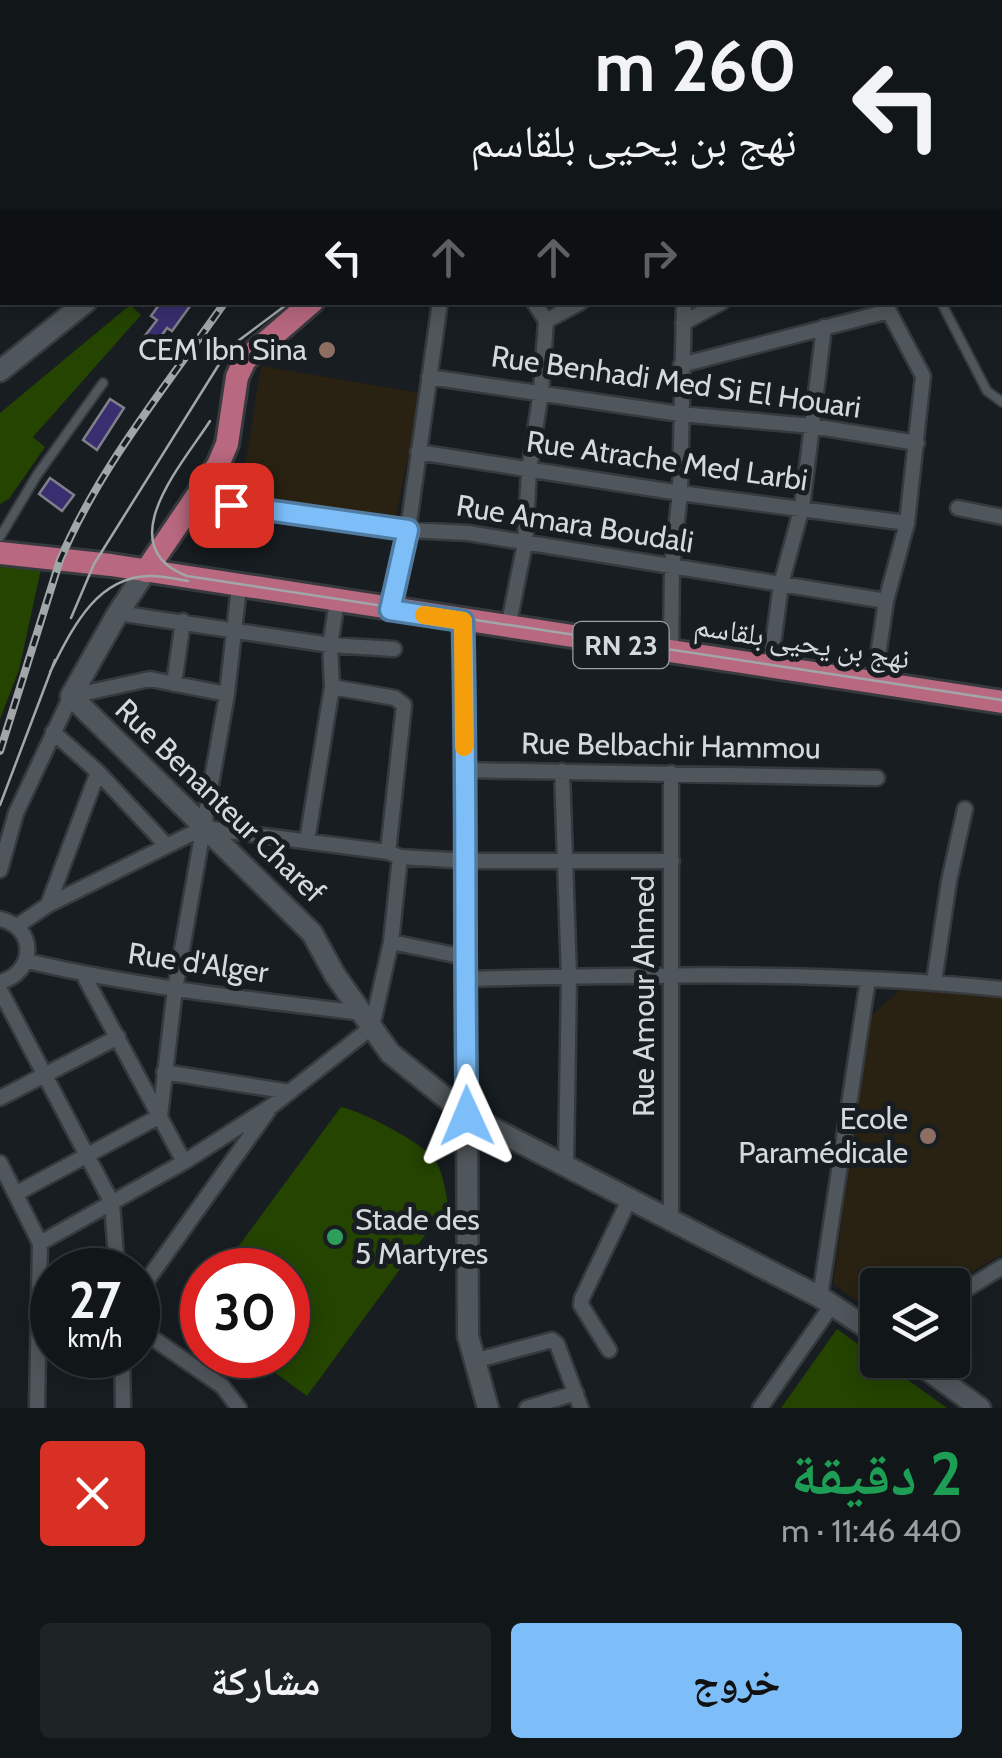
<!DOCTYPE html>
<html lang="ar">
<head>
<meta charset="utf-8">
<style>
  :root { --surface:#111619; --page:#1e2326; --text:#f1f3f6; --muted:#9c9fa2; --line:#303538; --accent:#7dbef9 }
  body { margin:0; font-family:Cabin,"Noto Naskh Arabic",sans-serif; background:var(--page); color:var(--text); direction:rtl; height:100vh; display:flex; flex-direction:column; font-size:38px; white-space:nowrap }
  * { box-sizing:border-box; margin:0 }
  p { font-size:32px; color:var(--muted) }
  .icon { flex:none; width:55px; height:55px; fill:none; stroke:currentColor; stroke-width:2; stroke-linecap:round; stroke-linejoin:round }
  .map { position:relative; height:1408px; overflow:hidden; direction:ltr }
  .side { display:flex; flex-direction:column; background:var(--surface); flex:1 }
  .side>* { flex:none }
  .hud { position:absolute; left:0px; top:0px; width:1002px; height:305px; box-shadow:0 5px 25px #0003,0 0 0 2px var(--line); direction:rtl; background:#111619; color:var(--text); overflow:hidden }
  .controls { position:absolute; left:860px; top:1268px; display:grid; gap:20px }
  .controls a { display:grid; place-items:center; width:110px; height:110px; border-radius:10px; background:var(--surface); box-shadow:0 5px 25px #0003,0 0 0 2px var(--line); font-size:50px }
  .speed { position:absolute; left:30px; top:1248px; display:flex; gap:20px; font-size:50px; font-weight:700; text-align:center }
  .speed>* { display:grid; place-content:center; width:130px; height:130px; border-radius:50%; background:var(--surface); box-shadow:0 5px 25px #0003,0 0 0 2px var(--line); line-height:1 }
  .speed small { font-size:25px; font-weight:400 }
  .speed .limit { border:15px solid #d22; background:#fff; color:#111 }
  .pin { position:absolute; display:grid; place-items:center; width:85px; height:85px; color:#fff; margin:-42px; border-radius:20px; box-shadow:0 5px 15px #0006 }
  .me { position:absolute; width:110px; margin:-55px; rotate:359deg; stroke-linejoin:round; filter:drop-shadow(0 0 8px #0008) }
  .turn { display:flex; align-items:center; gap:35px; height:210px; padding:0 40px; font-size:45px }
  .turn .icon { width:130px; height:130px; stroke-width:2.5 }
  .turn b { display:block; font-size:70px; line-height:85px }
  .lanes { display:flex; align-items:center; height:95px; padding:0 40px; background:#0003; justify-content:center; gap:50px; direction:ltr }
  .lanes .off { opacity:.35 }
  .round { display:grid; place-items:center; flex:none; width:105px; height:105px; border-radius:10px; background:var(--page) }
  .summary { display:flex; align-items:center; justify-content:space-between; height:170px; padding:0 40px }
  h1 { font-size:60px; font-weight:700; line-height:75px; color:#1e9e55 }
  .button { display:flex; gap:20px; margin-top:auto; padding:20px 40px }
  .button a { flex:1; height:115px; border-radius:10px; background:var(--accent); color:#111; font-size:40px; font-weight:700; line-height:115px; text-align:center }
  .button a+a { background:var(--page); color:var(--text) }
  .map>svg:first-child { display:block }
</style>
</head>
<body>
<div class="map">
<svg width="1002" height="1408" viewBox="0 0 1002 1408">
  <rect width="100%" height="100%" fill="#171d21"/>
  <path fill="#292212" d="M 261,366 L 421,393 L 395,522 L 240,497 Z
    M 900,990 L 955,991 L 1002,998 L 1002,1254 L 952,1285 L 878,1285 L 877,1315 L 833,1284 L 869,1018 Z"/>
  <path fill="#244400" d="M 130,305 L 141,315 L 33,437 L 45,447 L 9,499 L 0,504 L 0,413 Z
    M 0,564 L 41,569 L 19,670 L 0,719 Z
    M 341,1107 C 361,1111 420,1141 433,1158 C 443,1170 445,1189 448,1204 L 307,1396 L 251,1355 L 288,1355 L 288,1270 L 221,1270 Z
    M 837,1329 L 947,1408 L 781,1408 Z"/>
  <path fill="#392f70" stroke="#808088" stroke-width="2.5" d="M 161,302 L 193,302 L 172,331 L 167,328 L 155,345 L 144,337 L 157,320 L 151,316 Z
    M 110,399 L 124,408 L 97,450 L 83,440 Z
    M 50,478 L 74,495 L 62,511 L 39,494 Z"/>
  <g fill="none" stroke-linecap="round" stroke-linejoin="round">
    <g stroke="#36393d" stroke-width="12">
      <path id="service" d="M 210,2 L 213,0
        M 1000,274 L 1002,274
        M 941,302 L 987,391 L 1002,402
        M 0,537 L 37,475 L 103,383"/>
    </g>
    <g stroke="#36393d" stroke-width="19">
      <path id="minor" d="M 557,0 L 558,2
        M 719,0 L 720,2
        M 881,0 L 883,2
        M 182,2 L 185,0
        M 321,2 L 323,0
        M 529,2 L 531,0
        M 638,2 L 643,0
        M 742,2 L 747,0
        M 853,2 L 858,0
        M 0,136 L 2,134
        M 0,257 L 2,255
        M 546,321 L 581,302
        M 683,323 L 722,302
        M 681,365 L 889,311
        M 429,377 L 680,414 L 812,426 L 917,443
        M 418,452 L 680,493 L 907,523
        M 195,500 L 408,530 L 468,533 L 886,601
        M 958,508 L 1002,517
        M 390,610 L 408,530 L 440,302
        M 118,613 L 330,645 L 394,649
        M 463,621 C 467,786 464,950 467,1115
        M 508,628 L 525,543 L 529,470 L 541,392 L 546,321 L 534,302
        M 671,652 L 672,566 L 680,493 L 684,302
        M 770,667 L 781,584 L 802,507 L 824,327
        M 874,683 L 886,601 L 907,523 L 923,376 L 884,302
        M 174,684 L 183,621
        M 332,687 L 395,698 L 404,705 L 388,852
        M 53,732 L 98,772 L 167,846
        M 463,770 L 877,778
        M 562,771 L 569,977 L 566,1168
        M 204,828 L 388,852 L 400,857 L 468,861 L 672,861
        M 307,841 L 332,687 L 330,645 L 337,602
        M 0,870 L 16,813 L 71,696 L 150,679 L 227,694
        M 48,905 L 98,772
        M 0,919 C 37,927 36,973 0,982
        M 17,926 L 48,905 L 203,828
        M 391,942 L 465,957
        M 27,961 C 137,987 250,999 362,1013
        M 83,974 L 184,1162
        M 465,979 C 644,975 824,970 1002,989
        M 934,982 L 949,881 L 965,809
        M 0,990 L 112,1203 L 117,1270
        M 164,1072 L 290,1092
        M 0,1098 L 118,1037
        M 0,1163 L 40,1243 L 37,1408
        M 17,1193 L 160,1116 L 175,989 L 227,694 L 239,587
        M 671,1219 L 671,773
        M 40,1243 L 184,1162 L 273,1105 L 372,1027 L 391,942 L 400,857
        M 138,1293 L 268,1111
        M 820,1297 L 868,979
        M 952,1298 L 1002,1267
        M 138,1328 L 222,1386 L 239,1408
        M 609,1350 L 581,1305 L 582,1298 L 630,1198
        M 122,1355 L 123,1408
        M 474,1361 L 552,1340 L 557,1344 L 581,1408
        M 527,1408 L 576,1393
        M 760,1408 L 832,1305"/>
    </g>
    <g stroke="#36393d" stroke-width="25">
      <path id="secondary" d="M 55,0 L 57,2
        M 85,0 L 87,2
        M 394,2 L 397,0
        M 0,371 L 86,302
        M 146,571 L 118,613 L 71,696 L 312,933 L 335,975 L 390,1053 L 467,1115 L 820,1297 L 878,1335
        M 467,1115 L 468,1336 L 488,1408
        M 914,1360 L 980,1408"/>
    </g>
    <g stroke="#36393d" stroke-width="28">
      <path id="primary" d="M 12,2 L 13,0
        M 974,2 L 979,0
        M 0,30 L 2,25
        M 0,553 L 111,565 L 1002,702
        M 146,571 L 218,465 L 227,444 L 237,377 L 245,360 L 312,302"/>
    </g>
    <use href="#service" stroke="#50575c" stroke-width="8"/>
    <use href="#minor" stroke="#50575c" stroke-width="14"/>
    <use href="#secondary" stroke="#50575c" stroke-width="20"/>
    <use href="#primary" stroke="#b8687f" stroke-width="22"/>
    <path stroke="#a1a6a9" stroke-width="2.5" d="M 74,0 L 76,2
      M 210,421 C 184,462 108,546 187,576 L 1002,700
      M 71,618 L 94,564 L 223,358 L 238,341 L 290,302
      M 50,672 C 71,632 94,578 148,576 C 161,575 175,579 188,581
      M 0,805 L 55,660"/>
    <g stroke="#a1a6a9" stroke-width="8">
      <path id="rail" d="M 429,2 L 430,0
        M 0,751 L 60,560 C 100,466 167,385 225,302"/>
    </g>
    <use href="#rail" stroke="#171d21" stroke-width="4" stroke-dasharray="11" stroke-linecap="butt"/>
  </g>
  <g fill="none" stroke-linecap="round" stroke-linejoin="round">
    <g stroke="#517ca2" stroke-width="25">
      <path id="route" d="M 231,505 L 408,530 L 390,610 L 463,621 C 467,786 464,950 467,1116"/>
    </g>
    <use href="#route" stroke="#7dbef9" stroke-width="18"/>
    <path stroke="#f59e0b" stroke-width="18" d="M 424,615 L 463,621 L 464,747"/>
  </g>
  <g fill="#8d6e63" stroke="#171d21" stroke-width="4">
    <circle cx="327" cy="350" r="10"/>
    <circle cx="928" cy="1136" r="10"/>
  </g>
  <circle fill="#2e9e5b" stroke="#171d21" stroke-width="4" cx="335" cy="1237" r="10"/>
  <g text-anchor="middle" stroke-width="10" stroke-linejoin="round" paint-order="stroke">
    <rect fill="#171d21" stroke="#9ca1a4" stroke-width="2.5" x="573.5" y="622" width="95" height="46" rx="8"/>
    <g font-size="28" font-weight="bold" fill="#d5d9dc">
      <text x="621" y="655">RN 23</text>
    </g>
    <g font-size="30" fill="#d5d9dc" stroke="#171d21" text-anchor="end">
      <text x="307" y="360">CEM Ibn Sina</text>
      <text x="908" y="1129">Ecole<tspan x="908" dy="34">Paramédicale</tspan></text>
      <text x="355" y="1230" text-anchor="start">Stade des<tspan x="355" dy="34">5 Martyres</tspan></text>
    </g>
    <g font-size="30" fill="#d5d9dc" stroke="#171d21">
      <text transform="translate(676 382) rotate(8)" y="10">Rue Benhadi Med Si El Houari</text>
      <text transform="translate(667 461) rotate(8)" y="10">Rue Atrache Med Larbi</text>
      <text transform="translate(575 524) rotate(9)" y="10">Rue Amara Boudali</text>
      <text transform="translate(802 642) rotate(9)" y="10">نهج بن يحيى بلقاسم</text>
      <text transform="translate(671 746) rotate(1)" y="10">Rue Belbachir Hammou</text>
      <text transform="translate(220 801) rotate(44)" y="10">Rue Benanteur Charef</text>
      <text transform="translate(198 963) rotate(8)" y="10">Rue d'Alger</text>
      <text transform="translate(644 996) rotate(-90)" y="10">Rue Amour Ahmed</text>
    </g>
  </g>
</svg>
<div class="controls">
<a><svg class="icon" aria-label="layers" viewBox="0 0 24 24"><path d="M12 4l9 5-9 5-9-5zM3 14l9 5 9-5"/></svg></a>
</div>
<div class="speed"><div>27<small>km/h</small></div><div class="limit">30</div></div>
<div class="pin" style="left:231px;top:505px;background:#d93025"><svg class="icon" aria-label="arrive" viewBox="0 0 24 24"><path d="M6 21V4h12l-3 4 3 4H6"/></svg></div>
<svg class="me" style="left:467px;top:1116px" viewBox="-20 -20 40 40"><path d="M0-17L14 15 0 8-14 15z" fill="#7dbef9" stroke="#fff" stroke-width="4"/></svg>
<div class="hud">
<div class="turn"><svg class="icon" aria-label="left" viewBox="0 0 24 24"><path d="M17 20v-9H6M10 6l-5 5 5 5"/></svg><div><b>260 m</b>نهج بن يحيى بلقاسم</div></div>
<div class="lanes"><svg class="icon" aria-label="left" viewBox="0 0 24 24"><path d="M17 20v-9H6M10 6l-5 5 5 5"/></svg><svg class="icon off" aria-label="ahead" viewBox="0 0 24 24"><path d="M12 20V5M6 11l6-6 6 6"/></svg><svg class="icon off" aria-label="ahead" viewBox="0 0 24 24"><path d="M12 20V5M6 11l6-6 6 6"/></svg><svg class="icon off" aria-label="right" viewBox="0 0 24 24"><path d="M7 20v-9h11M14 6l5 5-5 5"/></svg></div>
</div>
</div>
<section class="side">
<div class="summary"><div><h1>2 دقيقة</h1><p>440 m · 11:46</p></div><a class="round" style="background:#d93025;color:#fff"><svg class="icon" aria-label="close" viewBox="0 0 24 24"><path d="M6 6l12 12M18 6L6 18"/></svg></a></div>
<div class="button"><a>خروج</a><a>مشاركة</a></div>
</section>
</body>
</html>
